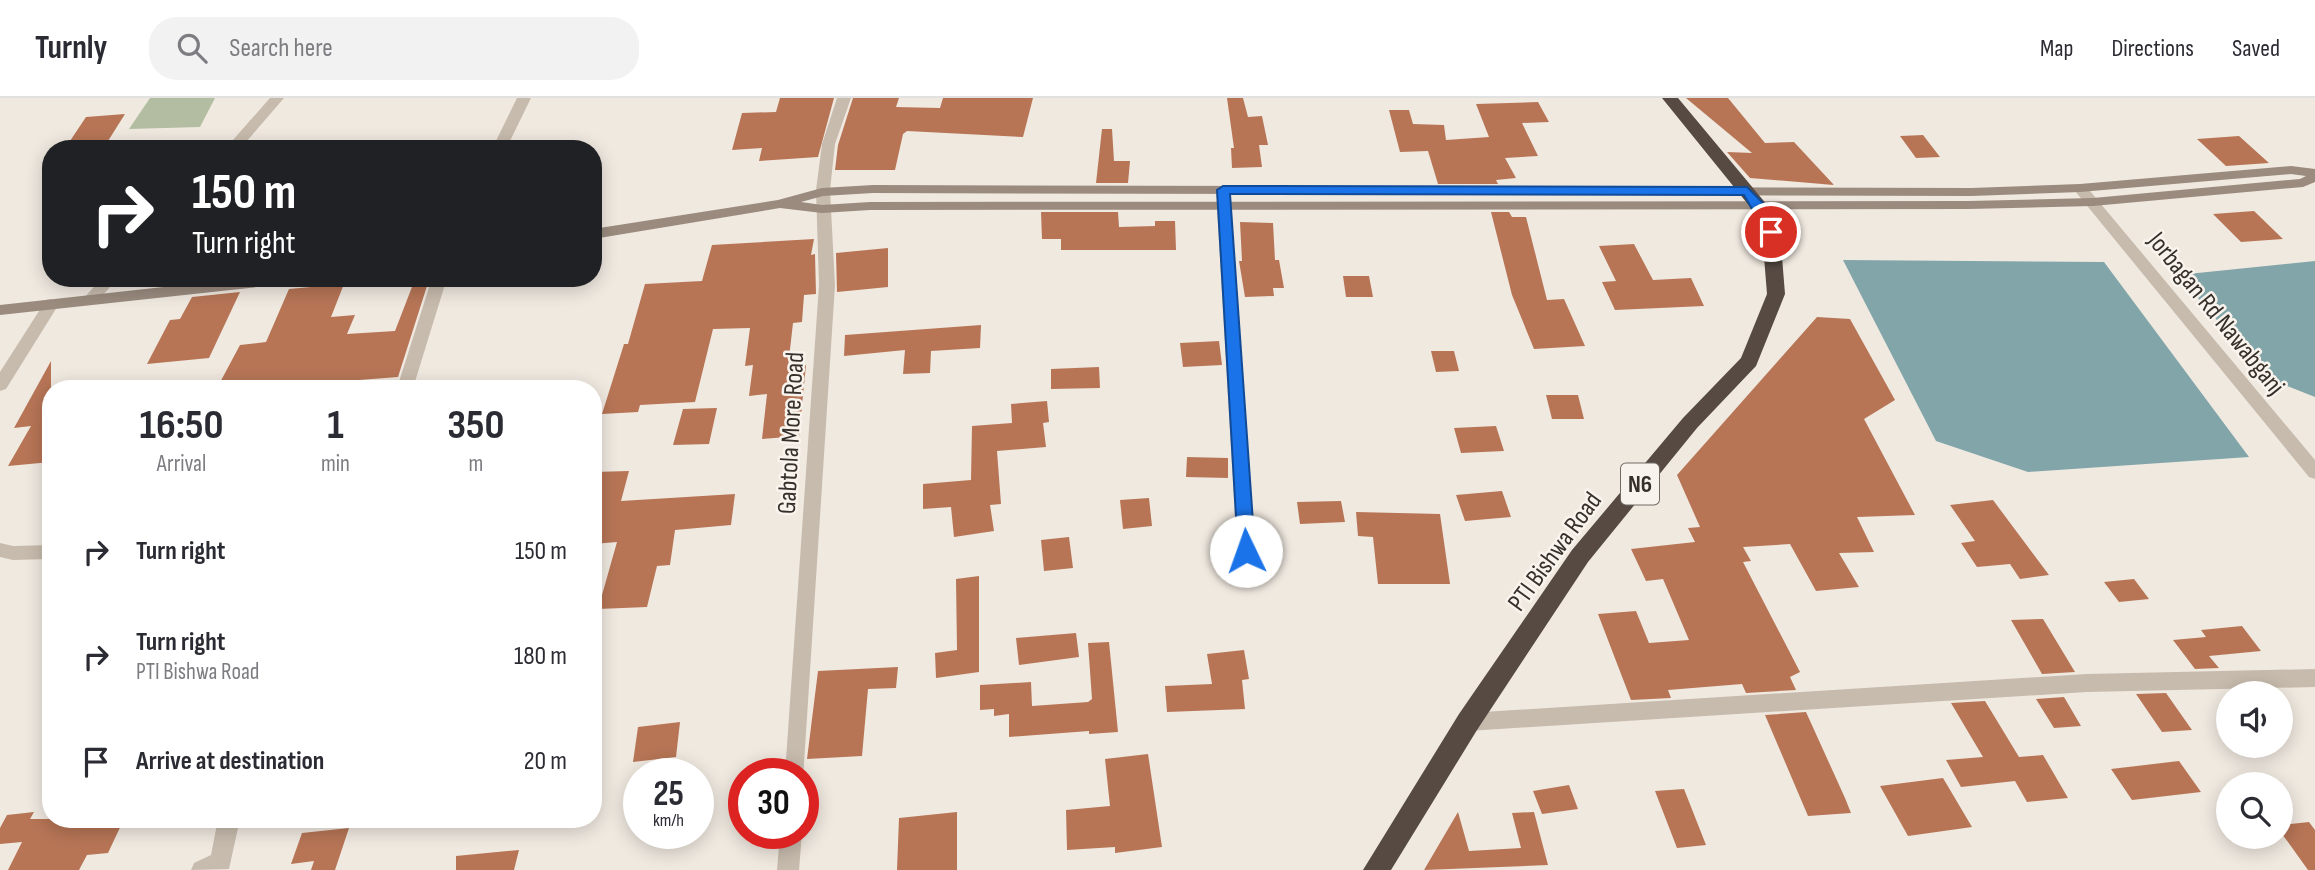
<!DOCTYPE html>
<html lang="en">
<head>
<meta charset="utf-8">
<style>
  :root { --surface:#fff; --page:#f2f2f3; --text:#2b2b33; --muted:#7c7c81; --line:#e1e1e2 }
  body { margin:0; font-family:"Sofia Sans Condensed",sans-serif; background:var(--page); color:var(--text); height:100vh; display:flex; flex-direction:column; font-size:26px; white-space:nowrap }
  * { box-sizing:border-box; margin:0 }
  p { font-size:23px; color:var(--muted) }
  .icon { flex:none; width:38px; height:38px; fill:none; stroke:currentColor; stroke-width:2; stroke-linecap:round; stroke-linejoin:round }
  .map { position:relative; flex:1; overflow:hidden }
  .drawer { position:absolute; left:42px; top:282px; width:560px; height:448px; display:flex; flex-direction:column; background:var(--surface); border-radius:28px; box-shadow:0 4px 18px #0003 }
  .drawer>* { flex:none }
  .guide { position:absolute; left:42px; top:42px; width:560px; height:147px; border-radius:28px; box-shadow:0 4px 18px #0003; background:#202124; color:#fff; overflow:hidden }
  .controls { position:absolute; left:2216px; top:583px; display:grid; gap:14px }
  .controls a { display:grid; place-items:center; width:77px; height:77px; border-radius:50%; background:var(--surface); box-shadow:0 4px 18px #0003; font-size:35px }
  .speed { position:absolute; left:623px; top:660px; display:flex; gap:14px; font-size:35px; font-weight:700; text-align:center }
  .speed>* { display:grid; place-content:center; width:91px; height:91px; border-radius:50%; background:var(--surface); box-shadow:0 4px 18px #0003; line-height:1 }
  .speed small { font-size:18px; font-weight:400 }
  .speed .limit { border:10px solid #d22; background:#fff; color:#111 }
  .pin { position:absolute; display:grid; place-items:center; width:60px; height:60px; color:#fff; margin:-30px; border:4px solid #fff; border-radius:50%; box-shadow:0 2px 7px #0007 }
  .me { position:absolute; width:77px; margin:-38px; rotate:357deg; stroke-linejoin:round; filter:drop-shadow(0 0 5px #0008) }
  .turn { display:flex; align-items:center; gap:24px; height:147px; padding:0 35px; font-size:32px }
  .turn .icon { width:91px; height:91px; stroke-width:2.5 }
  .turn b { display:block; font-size:49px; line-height:60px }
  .eta { display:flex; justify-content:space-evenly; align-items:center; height:119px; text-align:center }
  .eta b { font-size:42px; font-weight:700; line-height:49px }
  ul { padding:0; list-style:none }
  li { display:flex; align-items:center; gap:21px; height:105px; padding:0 35px }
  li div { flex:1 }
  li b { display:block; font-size:26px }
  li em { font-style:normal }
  header { display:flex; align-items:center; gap:42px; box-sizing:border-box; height:98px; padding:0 35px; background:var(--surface); border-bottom:2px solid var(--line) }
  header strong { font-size:33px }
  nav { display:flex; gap:38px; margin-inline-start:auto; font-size:24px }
  .search { width:490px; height:63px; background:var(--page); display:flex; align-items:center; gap:18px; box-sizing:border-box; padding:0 24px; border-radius:28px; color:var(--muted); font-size:26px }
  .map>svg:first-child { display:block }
</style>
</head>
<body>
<header>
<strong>Turnly</strong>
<div class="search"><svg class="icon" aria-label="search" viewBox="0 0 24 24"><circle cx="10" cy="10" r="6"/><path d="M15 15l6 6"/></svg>Search here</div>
<nav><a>Map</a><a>Directions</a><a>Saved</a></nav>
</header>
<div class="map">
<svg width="2315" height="772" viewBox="0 0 2315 772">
  <rect width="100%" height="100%" fill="#f0e9e0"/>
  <path fill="#b2bda1" d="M 150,0 L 215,0 L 200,29 L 129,31 Z"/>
  <path fill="#82a5aa" d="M 1843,162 L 2104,164 L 2249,359 L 2028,374 L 1936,343 Z
    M 2315,163 L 2315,299 L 2267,280 L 2178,177 Z"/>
  <path fill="#b77556" d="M 780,0 L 834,0 L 818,59 L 759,63 L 762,50 L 732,52 L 742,15 L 776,14 Z
    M 853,0 L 899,0 L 896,9 L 940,10 L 943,0 L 1033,0 L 1023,39 L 907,33 L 903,36 L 895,72 L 835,72 L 838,47 Z
    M 1227,0 L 1243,0 L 1248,19 L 1262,18 L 1268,47 L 1259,47 L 1262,69 L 1232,70 L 1231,50 L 1234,50 Z
    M 1686,0 L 1728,0 L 1765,45 L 1794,44 L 1834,87 L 1750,80 L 1727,54 L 1752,55 Z
    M 1538,4 L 1549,24 L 1522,25 L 1538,58 L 1505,60 L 1516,80 L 1496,82 L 1498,86 L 1438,86 L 1428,53 L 1400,54 L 1389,12 L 1409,12 L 1413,26 L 1444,27 L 1446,42 L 1489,39 L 1476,6 Z
    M 125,16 L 108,43 L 68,46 L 86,19 Z
    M 1102,31 L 1112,31 L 1114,63 L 1130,63 L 1128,85 L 1096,85 Z
    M 1923,37 L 1940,59 L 1916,60 L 1900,38 Z
    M 2239,38 L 2269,65 L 2226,68 L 2197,41 Z
    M 2254,113 L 2283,141 L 2241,144 L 2213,116 Z
    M 1041,114 L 1118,114 L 1119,129 L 1155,128 L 1155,123 L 1175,123 L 1176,152 L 1061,152 L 1061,141 L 1042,141 Z
    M 1491,114 L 1509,114 L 1512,119 L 1526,119 L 1547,202 L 1564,201 L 1585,248 L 1534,251 L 1512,197 Z
    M 1240,124 L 1273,125 L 1275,162 L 1279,162 L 1284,190 L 1273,190 L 1274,198 L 1245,199 L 1239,163 L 1242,163 Z
    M 814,141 L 811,157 L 815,156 L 816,196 L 804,197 L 802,224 L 793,225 L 788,269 L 806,267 L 799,338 L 762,341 L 767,296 L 749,298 L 753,267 L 745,268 L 750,230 L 713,231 L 695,304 L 640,307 L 638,314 L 602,316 L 624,246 L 628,246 L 645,186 L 702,183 L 712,147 Z
    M 1634,146 L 1653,182 L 1691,180 L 1704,208 L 1615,212 L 1602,184 L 1616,183 L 1599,148 Z
    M 888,150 L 888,189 L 837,194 L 836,155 Z
    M 1343,178 L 1369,178 L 1373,199 L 1346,199 Z
    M 344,186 L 331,219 L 355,217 L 347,236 L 395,233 L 412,189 L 427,188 L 398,279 L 359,282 L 356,289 L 342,290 L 217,290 L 240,247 L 266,244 L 289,191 Z
    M 240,194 L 209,260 L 147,266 L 170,222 L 180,221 L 192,199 Z
    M 1817,219 L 1850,221 L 1895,302 L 1864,321 L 1915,417 L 1857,419 L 1874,454 L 1839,455 L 1859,489 L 1816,493 L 1790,446 L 1743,449 L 1751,463 L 1743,464 L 1800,574 L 1790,579 L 1796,592 L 1746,595 L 1742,586 L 1668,592 L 1671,600 L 1631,602 L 1598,516 L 1636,513 L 1649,545 L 1689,542 L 1663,481 L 1646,483 L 1631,451 L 1695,444 L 1688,430 L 1700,429 L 1677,377 Z
    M 981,227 L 980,250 L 931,253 L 930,275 L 903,276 L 905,252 L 844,258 L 845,237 Z
    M 1219,243 L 1222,267 L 1183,269 L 1180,245 Z
    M 1431,253 L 1454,253 L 1459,273 L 1436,274 Z
    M 51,263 L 51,364 L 8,368 L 31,328 L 14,330 Z
    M 1099,269 L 1100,290 L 1051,291 L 1051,271 Z
    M 1546,297 L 1578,297 L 1584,321 L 1552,321 Z
    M 1047,303 L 1049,324 L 1043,325 L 1046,349 L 997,353 L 1001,406 L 990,407 L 994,433 L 954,439 L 951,409 L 923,411 L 923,386 L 971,382 L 972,328 L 1012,325 L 1011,306 Z
    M 717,310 L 709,346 L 673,347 L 683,311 Z
    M 1496,328 L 1504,353 L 1461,355 L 1454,330 Z
    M 1187,359 L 1228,360 L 1228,380 L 1186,379 Z
    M 629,373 L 621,403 L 735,396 L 731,427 L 675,432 L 670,467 L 657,468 L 647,509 L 598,511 L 617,444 L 593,446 L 593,374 Z
    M 1502,393 L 1511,419 L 1465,423 L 1456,397 Z
    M 1149,400 L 1152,428 L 1123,431 L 1120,402 Z
    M 1993,402 L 2034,457 L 2049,477 L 2020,481 L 2010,466 L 1977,469 L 1961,445 L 1975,443 L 1950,407 Z
    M 1341,403 L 1345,424 L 1300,426 L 1297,404 Z
    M 1356,414 L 1440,416 L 1450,486 L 1378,486 L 1373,439 L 1358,438 Z
    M 1069,439 L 1073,470 L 1044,473 L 1041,442 Z
    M 979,478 L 979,574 L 936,580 L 935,555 L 957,552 L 956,481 Z
    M 2134,481 L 2149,501 L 2119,504 L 2104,484 Z
    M 2043,521 L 2075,574 L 2042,576 L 2011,522 Z
    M 2242,528 L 2261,553 L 2209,558 L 2219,570 L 2195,571 L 2173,542 L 2206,539 L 2201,532 Z
    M 1076,535 L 1079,559 L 1019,567 L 1016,540 Z
    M 1109,544 L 1118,634 L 1089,636 L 1089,633 L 1009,639 L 1009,616 L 994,618 L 994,611 L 980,612 L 980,587 L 1031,584 L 1032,608 L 1088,604 L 1092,601 L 1088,545 Z
    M 1244,552 L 1249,581 L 1242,582 L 1245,611 L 1167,614 L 1165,588 L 1212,586 L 1207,556 Z
    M 898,569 L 896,590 L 868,591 L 862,658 L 807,661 L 818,573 Z
    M 2166,595 L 2192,632 L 2162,634 L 2136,596 Z
    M 2064,599 L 2081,628 L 2054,630 L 2036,601 Z
    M 1985,603 L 2019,659 L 2043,657 L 2068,700 L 2027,704 L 2015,683 L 1961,689 L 1946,662 L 1983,659 L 1951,605 Z
    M 1806,614 L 1845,700 L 1851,715 L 1808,718 L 1765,617 Z
    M 680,624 L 676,659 L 633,664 L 638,629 Z
    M 1148,656 L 1162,749 L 1115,755 L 1115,749 L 1067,752 L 1066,712 L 1110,708 L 1105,661 Z
    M 2179,663 L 2201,694 L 2132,702 L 2111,671 Z
    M 1943,680 L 1972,729 L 1908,738 L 1880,688 Z
    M 1569,687 L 1578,711 L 1542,716 L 1533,693 Z
    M 1684,691 L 1706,747 L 1677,750 L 1655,693 Z
    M 34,714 L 30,721 L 124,721 L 108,755 L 87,757 L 79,772 L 8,772 L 22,744 L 0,746 L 0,730 L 7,717 Z
    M 957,714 L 957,772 L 897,772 L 899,720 Z
    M 1458,714 L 1469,753 L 1521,750 L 1512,715 L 1534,714 L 1548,767 L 1424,772 Z
    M 2309,724 L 2315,732 L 2315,772 L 2308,772 L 2280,733 L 2280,727 Z
    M 349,730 L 335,772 L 311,772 L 314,763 L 291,766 L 302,735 Z
    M 519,752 L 514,772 L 456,772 L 456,758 Z"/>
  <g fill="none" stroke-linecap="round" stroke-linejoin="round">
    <path fill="#c7bbad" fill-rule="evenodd" d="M 270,0 L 284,0 L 240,51 L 225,51 Z
      M 517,0 L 531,0 L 506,51 L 492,51 Z
      M 837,0 L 851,0 L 835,46 L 830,92 L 835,187 L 803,681 L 803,676 L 785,676 L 819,187 L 816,92 L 822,46 Z
      M 2080,86 L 2085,87 L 2315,362 L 2315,381 L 2309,379 L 2075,93 L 2073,90 Z
      M 1223,88 L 1230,92 L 1255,453 L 1252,458 L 1240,458 L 1237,453 L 1216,92 Z
      M 102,180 L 118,180 L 95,206 L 85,206 L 82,202 Z
      M 432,180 L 447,180 L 413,290 L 397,290 Z
      M 51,201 L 59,206 L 6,291 L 0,293 L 0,274 L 46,202 Z
      M 0,445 L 13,448 L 51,447 L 51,461 L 13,462 L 0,459 Z
      M 2315,571 L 2315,589 L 2087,594 L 1468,633 L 1461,630 L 1458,624 L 1461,618 L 1468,615 L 2087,576 Z
      M 218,721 L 240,721 L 229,771 L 191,772 L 194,765 L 211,757 Z
      M 780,735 L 802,735 L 799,772 L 777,772 Z"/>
    <path fill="#9a8b7e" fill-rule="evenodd" d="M 2291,68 L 2315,71 L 2315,84 L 2303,89 L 2093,108 L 1968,111 L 870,112 L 822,115 L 780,110 L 593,141 L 593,131 L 778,102 L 822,90 L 873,87 L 1971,90 L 2080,86 ZM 2291,76 L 2306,78 L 2300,81 L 2093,100 L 1968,103 L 870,104 L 822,107 L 801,104 L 823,98 L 873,95 L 1971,98 L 2080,94 Z
      M 245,180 L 301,180 L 294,185 L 0,217 L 0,207 Z"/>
    <path fill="#564a43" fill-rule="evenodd" d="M 1662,0 L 1678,0 L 1768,108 L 1780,134 L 1785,196 L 1756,268 L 1697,330 L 1588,464 L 1477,632 L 1391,772 L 1363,772 L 1459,616 L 1572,452 L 1683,320 L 1741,260 L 1767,196 L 1762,134 L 1751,110 Z"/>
  </g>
  <path fill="#1a73e8" stroke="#114b97" stroke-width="2" d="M 1223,88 L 1747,89 L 1764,106 L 1778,134 L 1767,137 L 1744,97 L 1230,96 L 1255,453 L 1246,460 L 1238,453 L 1217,92 Z"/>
  <g text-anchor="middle" stroke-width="5" stroke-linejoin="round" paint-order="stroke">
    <rect fill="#f8f3ec" stroke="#706a64" stroke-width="2" x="1621" y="365.5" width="38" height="41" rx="5"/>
    <g font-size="24" font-weight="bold" fill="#362f2a">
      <text x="1640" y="394">N6</text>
    </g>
    <g font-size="26" fill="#362f2a" stroke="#f8f3ec">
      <text transform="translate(2217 215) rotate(51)" y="9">Jorbagan Rd Nawabganj</text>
      <text transform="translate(790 335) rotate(-87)" y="9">Gabtola More Road</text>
      <text transform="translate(1554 453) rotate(-54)" y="9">PTI Bishwa Road</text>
    </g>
  </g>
</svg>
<div class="controls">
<a><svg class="icon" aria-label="sound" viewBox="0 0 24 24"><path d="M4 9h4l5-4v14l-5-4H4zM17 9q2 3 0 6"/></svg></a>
<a><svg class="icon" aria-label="search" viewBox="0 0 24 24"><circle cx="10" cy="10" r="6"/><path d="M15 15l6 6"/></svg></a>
</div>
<div class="speed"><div>25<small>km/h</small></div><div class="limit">30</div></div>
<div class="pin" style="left:1771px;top:134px;background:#d93025"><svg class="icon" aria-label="arrive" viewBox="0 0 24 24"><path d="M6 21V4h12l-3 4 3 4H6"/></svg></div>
<svg class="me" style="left:1246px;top:453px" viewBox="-20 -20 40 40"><circle r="19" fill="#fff"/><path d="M0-13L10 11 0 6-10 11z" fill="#1a73e8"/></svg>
<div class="guide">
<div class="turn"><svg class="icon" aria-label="right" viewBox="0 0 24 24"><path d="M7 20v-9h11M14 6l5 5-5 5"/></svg><div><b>150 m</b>Turn right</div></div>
</div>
<section class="drawer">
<div class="eta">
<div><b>16:50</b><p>Arrival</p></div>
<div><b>1</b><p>min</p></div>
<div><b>350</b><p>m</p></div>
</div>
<ul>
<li><svg class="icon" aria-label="right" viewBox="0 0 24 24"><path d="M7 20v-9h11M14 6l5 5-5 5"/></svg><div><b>Turn right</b></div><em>150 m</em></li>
<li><svg class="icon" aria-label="right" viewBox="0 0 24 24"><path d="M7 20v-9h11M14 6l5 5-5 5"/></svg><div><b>Turn right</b><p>PTI Bishwa Road</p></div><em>180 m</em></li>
<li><svg class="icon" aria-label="arrive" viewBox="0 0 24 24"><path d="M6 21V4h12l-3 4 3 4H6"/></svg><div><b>Arrive at destination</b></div><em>20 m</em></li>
</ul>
</section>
</div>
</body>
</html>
